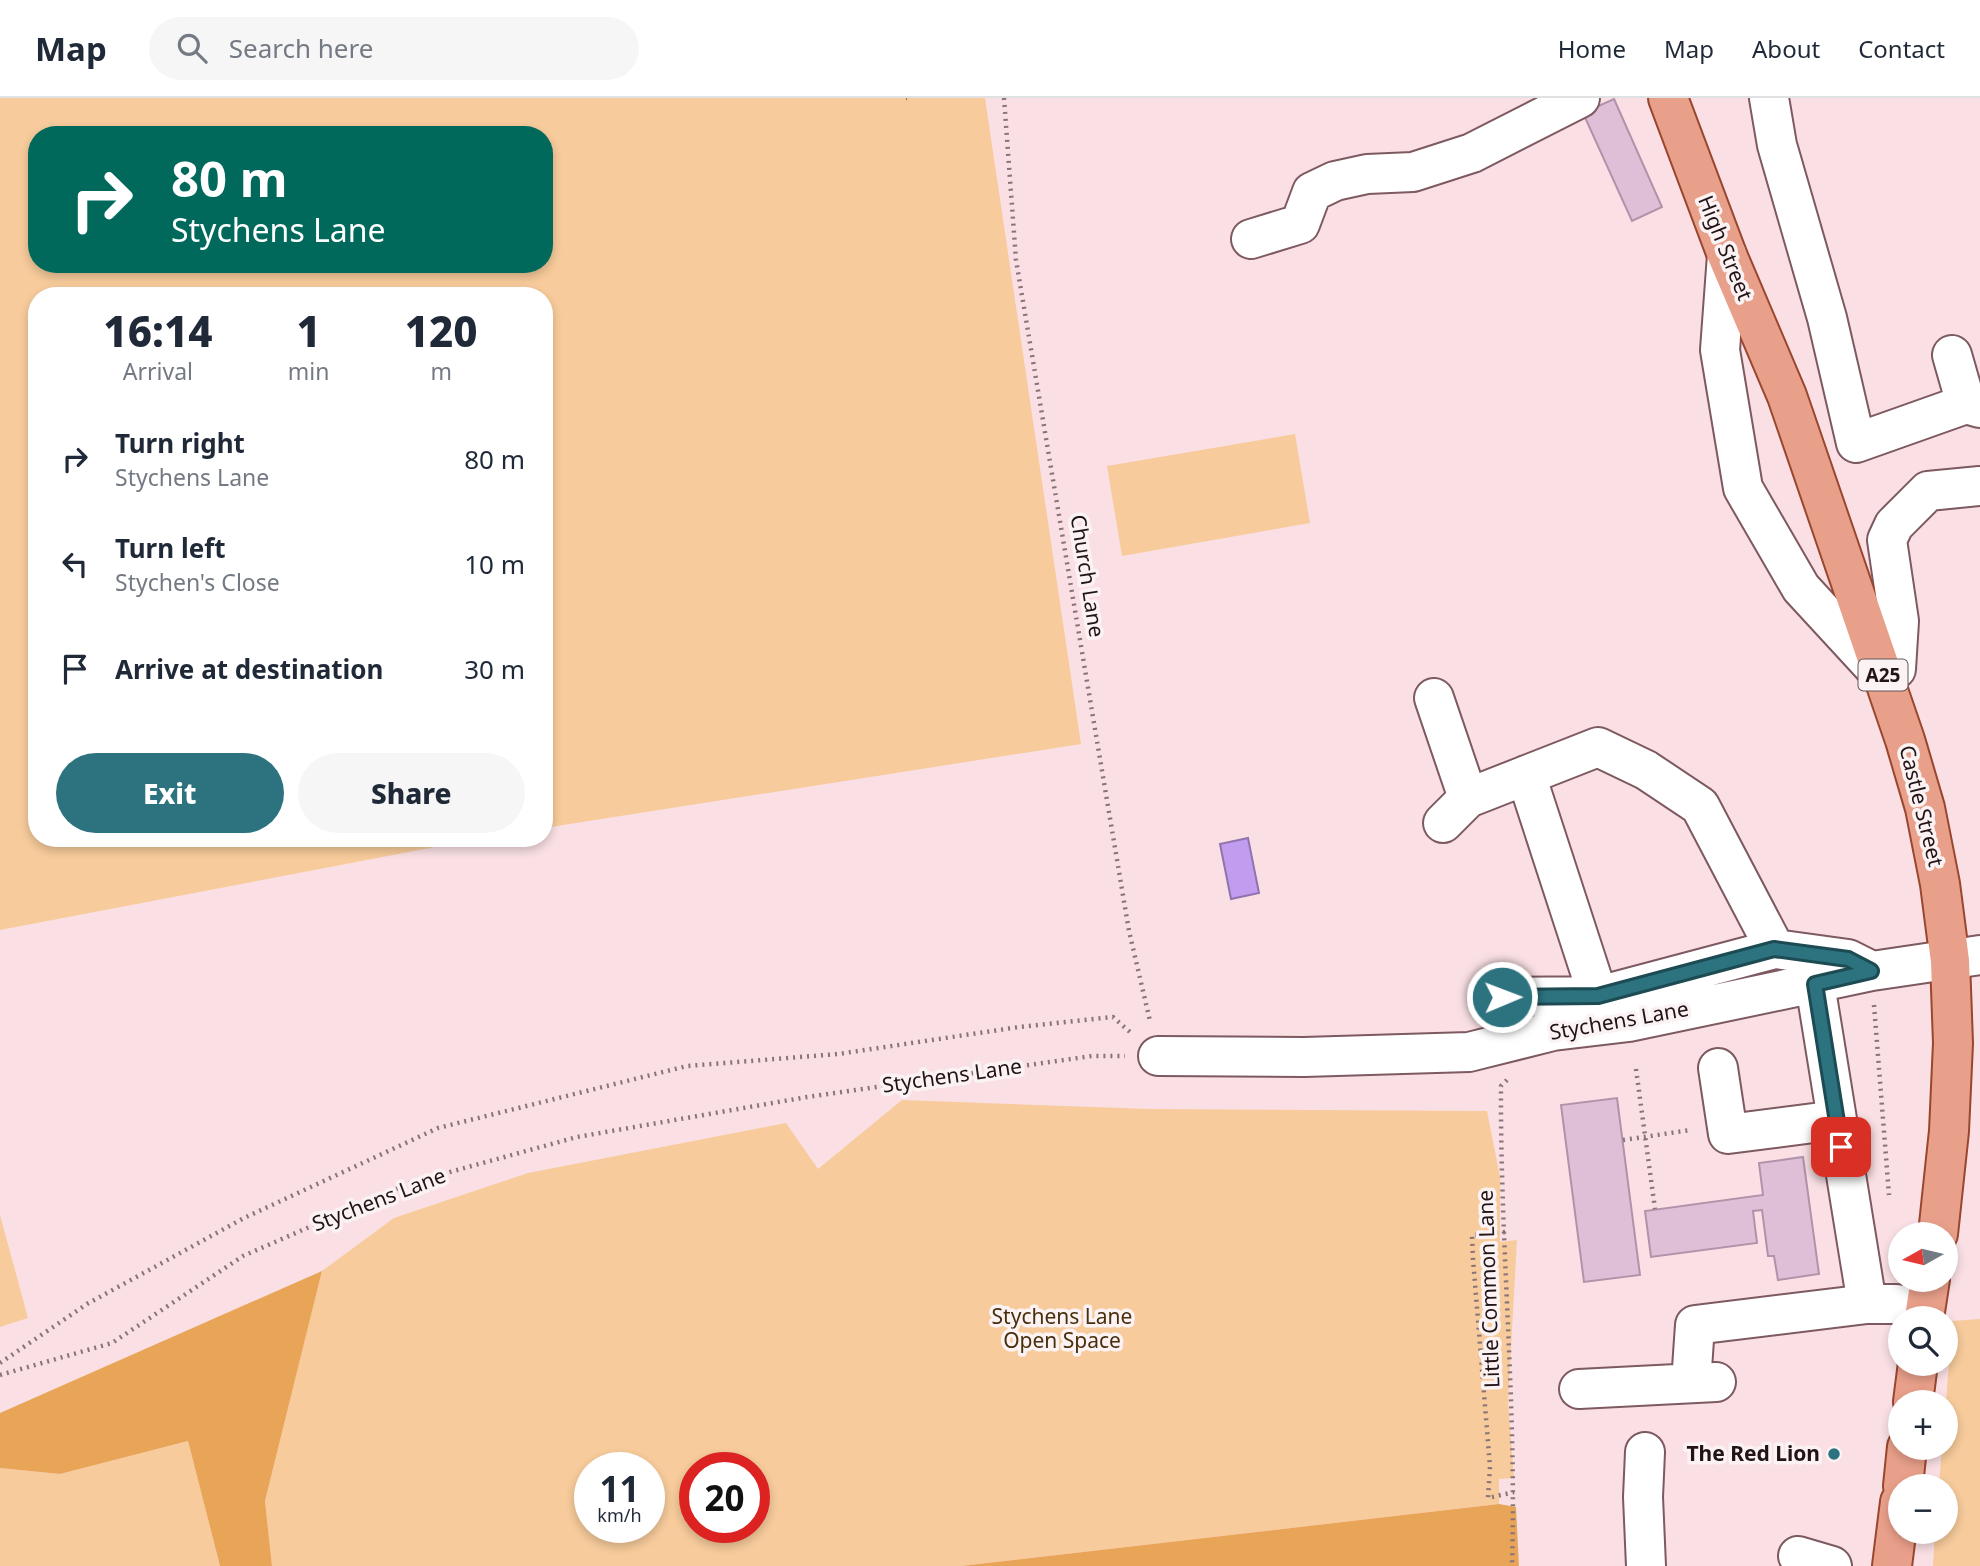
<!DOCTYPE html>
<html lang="en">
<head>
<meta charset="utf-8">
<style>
  :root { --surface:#fff; --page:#f6f6f7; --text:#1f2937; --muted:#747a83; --line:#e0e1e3; --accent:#2c737f }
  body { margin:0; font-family:"Noto Sans",sans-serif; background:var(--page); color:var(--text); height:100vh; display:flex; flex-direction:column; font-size:26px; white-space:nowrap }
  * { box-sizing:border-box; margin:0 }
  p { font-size:23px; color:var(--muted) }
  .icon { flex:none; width:38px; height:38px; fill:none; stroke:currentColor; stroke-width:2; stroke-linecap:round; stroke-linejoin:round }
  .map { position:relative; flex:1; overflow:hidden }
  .drawer { position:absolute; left:28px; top:189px; width:525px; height:560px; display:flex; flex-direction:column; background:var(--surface); border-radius:28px; box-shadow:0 4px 10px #0003 }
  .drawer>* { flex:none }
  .hud { position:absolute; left:28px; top:28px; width:525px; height:147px; border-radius:28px; box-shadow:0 4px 10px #0003; background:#00695c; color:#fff; overflow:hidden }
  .needle { width:46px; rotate:262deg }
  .tools { position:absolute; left:1888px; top:1124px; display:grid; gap:14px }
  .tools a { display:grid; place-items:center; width:70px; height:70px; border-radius:50%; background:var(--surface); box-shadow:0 4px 10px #0003; font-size:35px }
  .speed { position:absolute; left:574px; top:1354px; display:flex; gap:14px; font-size:35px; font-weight:700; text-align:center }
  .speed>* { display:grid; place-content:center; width:91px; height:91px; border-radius:50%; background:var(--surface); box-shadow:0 4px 10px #0003; line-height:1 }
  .speed small { font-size:18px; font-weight:400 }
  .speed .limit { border:10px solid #d22; background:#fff; color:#111 }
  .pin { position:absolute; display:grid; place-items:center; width:60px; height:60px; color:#fff; margin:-30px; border-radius:14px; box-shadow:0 4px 10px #0006 }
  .me { position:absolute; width:77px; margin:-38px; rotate:89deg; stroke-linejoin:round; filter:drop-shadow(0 0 5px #0008) }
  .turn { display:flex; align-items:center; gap:24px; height:147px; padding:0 28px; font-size:32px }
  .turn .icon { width:91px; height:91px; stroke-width:2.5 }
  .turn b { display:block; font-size:49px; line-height:60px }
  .eta { display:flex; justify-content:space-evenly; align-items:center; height:119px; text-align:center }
  .eta b { font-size:42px; font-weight:800; line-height:49px }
  .cta { display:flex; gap:14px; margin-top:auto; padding:14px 28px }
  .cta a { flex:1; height:80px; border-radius:42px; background:var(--accent); color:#fff; font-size:28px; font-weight:800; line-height:80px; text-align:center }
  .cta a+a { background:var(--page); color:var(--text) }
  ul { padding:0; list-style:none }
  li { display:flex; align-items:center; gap:21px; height:105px; padding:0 28px }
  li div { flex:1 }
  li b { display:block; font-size:26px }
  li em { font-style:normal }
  header { display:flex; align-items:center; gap:42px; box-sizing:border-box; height:98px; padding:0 35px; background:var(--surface); border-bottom:2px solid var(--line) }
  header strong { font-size:33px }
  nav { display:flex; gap:38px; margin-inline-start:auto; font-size:24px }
  .search { width:490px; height:63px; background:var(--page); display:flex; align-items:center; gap:18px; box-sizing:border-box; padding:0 24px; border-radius:38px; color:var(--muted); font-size:26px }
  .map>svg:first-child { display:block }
</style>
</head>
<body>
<header>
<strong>Map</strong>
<div class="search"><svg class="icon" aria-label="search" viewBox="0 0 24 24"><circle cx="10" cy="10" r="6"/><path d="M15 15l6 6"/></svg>Search here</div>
<nav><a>Home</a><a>Map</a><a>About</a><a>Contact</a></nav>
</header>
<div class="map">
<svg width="1980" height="1468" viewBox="0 0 1980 1468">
  <rect width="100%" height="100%" fill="#fae0e4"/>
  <path fill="#f7cb9b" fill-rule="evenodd" d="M 0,0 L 985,0 L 1081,646 L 544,730 L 544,198 L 37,198 L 37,740 L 482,740 L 0,832 ZM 37,37 L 544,37 L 544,166 L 37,166 Z
    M 1295,336 L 1310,425 L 1122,458 L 1107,368 Z
    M 902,1002 L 1149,1011 L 1487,1013 L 1500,1079 L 1500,1144 L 1517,1142 L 1508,1303 L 1514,1380 L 1499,1381 L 1499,1406 L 961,1468 L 272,1468 L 265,1403 L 322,1173 L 394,1120 L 528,1075 L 786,1025 L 818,1071 ZM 590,1370 L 649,1370 L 649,1430 L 590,1430 ZM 695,1370 L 754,1370 L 754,1430 L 695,1430 Z
    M 0,1117 L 28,1220 L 0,1229 Z
    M 1980,1221 L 1980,1468 L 1933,1468 L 1935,1433 L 1946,1433 L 1946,1388 L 1939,1388 L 1942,1349 L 1946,1349 L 1946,1304 L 1952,1223 Z
    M 188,1343 L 220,1468 L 0,1468 L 0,1370 L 60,1376 Z"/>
  <path fill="#e8a557" d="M 322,1173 L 265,1403 L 272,1468 L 220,1468 L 188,1343 L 60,1376 L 0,1370 L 0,1315 Z
    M 1499,1406 L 1516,1409 L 1519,1468 L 961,1468 Z"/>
  <path fill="#c19cef" stroke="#9173ae" stroke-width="2" d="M 1248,740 L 1259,795 L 1231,801 L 1220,746 Z"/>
  <path fill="#dfbfd7" stroke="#b092a9" stroke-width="2" d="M 1614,1 L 1662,109 L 1632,123 L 1583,15 Z
    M 1617,1000 L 1640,1177 L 1584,1184 L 1561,1007 Z
    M 1803,1059 L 1819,1176 L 1778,1182 L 1774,1158 L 1768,1158 L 1762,1112 L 1753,1113 L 1757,1145 L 1651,1159 L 1645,1113 L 1763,1097 L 1759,1065 Z"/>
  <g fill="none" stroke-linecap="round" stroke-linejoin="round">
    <g stroke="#7d5960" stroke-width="42">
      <path id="minor" d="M 1769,0 L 1777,47 L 1827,220 L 1856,345 L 1966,306 L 1980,310
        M 1251,141 L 1300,126 L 1312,94 L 1335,83 L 1367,76 L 1413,74 L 1472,55 L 1580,0
        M 1727,157 L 1720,252 L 1743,390 L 1801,490 L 1883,579 L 1896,571 L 1899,523 L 1887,442 L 1894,427 L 1928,393 L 1980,388
        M 1952,257 L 1966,306
        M 1434,600 L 1468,700
        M 1526,677 L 1598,898
        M 1443,725 L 1468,700 L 1598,649 L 1646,672 L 1700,708 L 1775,851
        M 1815,886 L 1867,1206 L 1897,1206 L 1925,1212
        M 1502,899 L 1598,898 L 1775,851 L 1848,861 L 1870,872
        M 1158,958 L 1304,959 L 1469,954 L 1553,933 L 1629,924 L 1872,873 L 1980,857
        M 1718,970 L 1728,1036 L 1837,1022
        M 1691,1285 L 1695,1227 L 1867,1206
        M 1579,1291 L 1716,1284
        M 1645,1354 L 1643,1399 L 1646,1468
        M 1798,1458 L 1832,1468"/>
    </g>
    <g stroke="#9a462f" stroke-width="42">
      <path id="major" d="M 1668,0 L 1727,157 L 1787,298 L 1905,642 L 1925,710 L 1940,786 L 1950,863 L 1953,945 L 1949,1033 L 1938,1136
        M 1924,1220 L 1930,1181
        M 1913,1304 L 1918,1265
        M 1903,1388 L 1907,1349
        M 1892,1468 L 1900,1404"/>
    </g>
    <path stroke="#887478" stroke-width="4.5" stroke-dasharray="2 5" stroke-linecap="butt" d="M 906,0 L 907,0
      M 1004,0 L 1016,162 L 1129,833 L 1150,923
      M 1874,907 L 1889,1097
      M 1636,971 L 1655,1111
      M 1507,982 L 1501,988 C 1500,1148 1517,1308 1512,1468
      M 1623,1042 L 1691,1032
      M 1505,1134 L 1472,1137 L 1473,1161 L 1490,1369 L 1488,1400 L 1514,1394
      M 0,1265 L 87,1206 L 244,1120 L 438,1030 L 687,968 L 838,956 L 1019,929 L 1113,919 L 1131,935
      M 0,1277 L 112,1245 L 243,1158 L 410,1085 L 577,1039 L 807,999 L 1092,958 L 1125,958"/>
    <use href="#minor" stroke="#fff" stroke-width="38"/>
    <use href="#major" stroke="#e9a08a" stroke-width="38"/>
  </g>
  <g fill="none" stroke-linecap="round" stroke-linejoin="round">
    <g stroke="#1d4b53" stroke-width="18">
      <path id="route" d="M 1502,899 L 1598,898 L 1774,851 L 1848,861 L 1871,873 L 1815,886 L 1841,1049"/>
    </g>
    <use href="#route" stroke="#2c737f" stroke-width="12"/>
  </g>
  <circle fill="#2c737f" stroke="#fbf2f3" stroke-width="2.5" cx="1834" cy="1356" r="7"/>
  <g text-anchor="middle" stroke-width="7" stroke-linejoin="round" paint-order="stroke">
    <rect fill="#fbf2f3" stroke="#625658" stroke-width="2" x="1858.5" y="561.5" width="49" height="31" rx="5"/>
    <g font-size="19" font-weight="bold" fill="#211316">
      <text x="1883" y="584">A25</text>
    </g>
    <g font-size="21" fill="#211316" stroke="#fbf2f3">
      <text transform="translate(1725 150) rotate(68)" y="7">High Street</text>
      <text transform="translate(1087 478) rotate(81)" y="7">Church Lane</text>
      <text transform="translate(1921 708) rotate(76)" y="7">Castle Street</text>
      <text transform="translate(1619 923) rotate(-10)" y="7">Stychens Lane</text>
      <text transform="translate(952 978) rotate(-8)" y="7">Stychens Lane</text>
      <text transform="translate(379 1102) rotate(-21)" y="7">Stychens Lane</text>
      <text transform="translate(1489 1191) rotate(-92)" y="7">Little Common Lane</text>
    </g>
    <g font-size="21" fill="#492e0c" stroke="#fbf2f3">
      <text x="1062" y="1226">Stychens Lane<tspan x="1062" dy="24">Open Space</tspan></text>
    </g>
    <g font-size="21" font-weight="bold" fill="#211316" stroke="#fbf2f3" text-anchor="end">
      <text x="1820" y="1363">The Red Lion</text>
    </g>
  </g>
</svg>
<div class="tools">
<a><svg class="needle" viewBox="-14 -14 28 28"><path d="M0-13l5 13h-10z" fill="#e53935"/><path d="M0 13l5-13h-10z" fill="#747a83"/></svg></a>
<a><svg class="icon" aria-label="search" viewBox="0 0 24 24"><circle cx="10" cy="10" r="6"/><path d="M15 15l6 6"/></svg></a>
<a>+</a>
<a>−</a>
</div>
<div class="speed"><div>11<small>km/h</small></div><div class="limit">20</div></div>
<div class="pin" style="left:1841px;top:1049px;background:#d93025"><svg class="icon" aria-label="arrive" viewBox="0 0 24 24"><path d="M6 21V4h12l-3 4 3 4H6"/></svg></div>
<svg class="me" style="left:1502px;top:899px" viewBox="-20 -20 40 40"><circle r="17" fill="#2c737f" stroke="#fff" stroke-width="3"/><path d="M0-11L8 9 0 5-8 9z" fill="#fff"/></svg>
<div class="hud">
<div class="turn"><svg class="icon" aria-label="right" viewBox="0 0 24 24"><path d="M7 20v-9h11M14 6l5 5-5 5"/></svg><div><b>80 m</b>Stychens Lane</div></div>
</div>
<section class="drawer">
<div class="eta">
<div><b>16:14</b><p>Arrival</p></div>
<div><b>1</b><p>min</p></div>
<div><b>120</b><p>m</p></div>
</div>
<ul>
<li><svg class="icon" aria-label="right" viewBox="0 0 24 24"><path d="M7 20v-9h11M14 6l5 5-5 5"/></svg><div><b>Turn right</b><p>Stychens Lane</p></div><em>80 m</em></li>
<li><svg class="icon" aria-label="left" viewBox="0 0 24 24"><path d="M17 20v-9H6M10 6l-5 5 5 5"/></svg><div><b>Turn left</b><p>Stychen's Close</p></div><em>10 m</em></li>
<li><svg class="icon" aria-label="arrive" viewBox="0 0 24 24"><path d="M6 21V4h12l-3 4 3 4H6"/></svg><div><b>Arrive at destination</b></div><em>30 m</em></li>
</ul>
<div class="cta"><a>Exit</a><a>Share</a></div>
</section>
</div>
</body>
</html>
